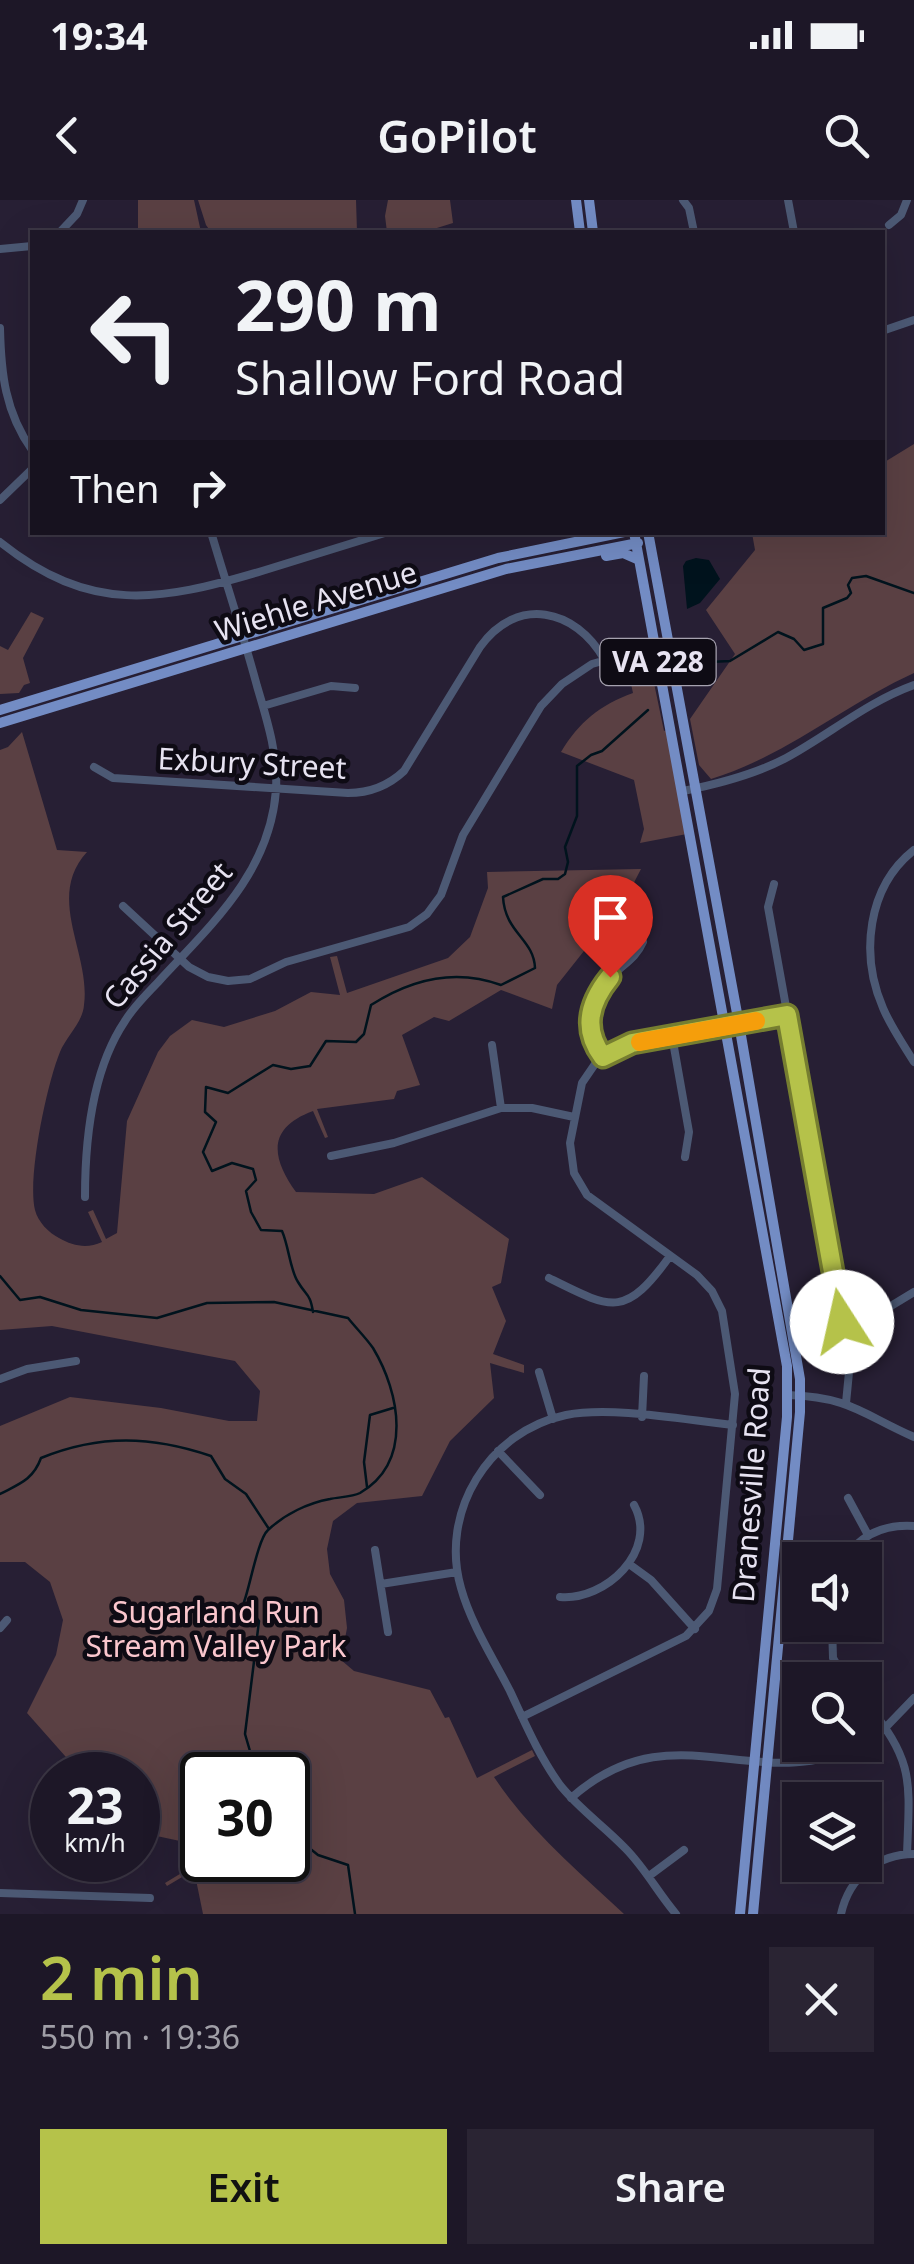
<!DOCTYPE html>
<html lang="en">
<head>
<meta charset="utf-8">
<style>
  :root { --surface:#1d1727; --page:#2a2433; --text:#f1f3f6; --muted:#a09fa7; --line:#3b3644; --accent:#b5c24a }
  body { margin:0; font-family:"Noto Sans",sans-serif; background:var(--page); color:var(--text); height:100vh; display:flex; flex-direction:column; font-size:38px; white-space:nowrap }
  * { box-sizing:border-box; margin:0 }
  p { font-size:32px; color:var(--muted) }
  .icon { flex:none; width:55px; height:55px; fill:none; stroke:currentColor; stroke-width:2; stroke-linecap:round; stroke-linejoin:round }
  .map { position:relative; height:1714px; overflow:hidden }
  .side { display:flex; flex-direction:column; background:var(--surface); flex:1 }
  .side>* { flex:none }
  .hud { position:absolute; left:30px; top:30px; width:855px; height:305px; border-radius:0px; box-shadow:0 10px 40px #0002,0 0 0 2px var(--line); background:#1d1727; color:var(--text); overflow:hidden }
  .controls { position:absolute; left:782px; top:1342px; display:grid; gap:20px }
  .controls a { display:grid; place-items:center; width:100px; height:100px; border-radius:0px; background:var(--surface); box-shadow:0 10px 40px #0002,0 0 0 2px var(--line); font-size:50px }
  .speed { position:absolute; left:30px; top:1552px; display:flex; gap:20px; font-size:50px; font-weight:700; text-align:center }
  .speed>* { display:grid; place-content:center; width:130px; height:130px; border-radius:50%; background:var(--surface); box-shadow:0 10px 40px #0002,0 0 0 2px var(--line); line-height:1 }
  .speed small { font-size:25px; font-weight:400 }
  .speed .limit { border:5px solid #111; border-radius:15px; background:#fff; color:#111 }
  .pin { position:absolute; display:grid; place-items:center; width:85px; height:85px; color:#fff; margin:-102px -42px; border-radius:50% 50% 50% 0; rotate:-45deg; box-shadow:0 0 10px #0007 }
  .pin .icon { rotate:45deg }
  .me { position:absolute; width:110px; margin:-55px; rotate:350deg; stroke-linejoin:round; filter:drop-shadow(0 0 8px #0008) }
  .turn { display:flex; align-items:center; gap:35px; height:210px; padding:0 40px; font-size:45px }
  .turn .icon { width:130px; height:130px; stroke-width:2.5 }
  .turn b { display:block; font-size:70px; line-height:85px }
  .then { display:flex; align-items:center; height:95px; padding:0 40px; background:#0003; gap:20px; font-size:38px }
  .round { display:grid; place-items:center; flex:none; width:105px; height:105px; border-radius:0px; background:var(--page) }
  .overview { display:flex; align-items:center; justify-content:space-between; height:170px; padding:0 40px }
  h1 { font-size:60px; font-weight:600; line-height:75px; color:var(--accent) }
  .action { display:flex; gap:20px; margin-top:auto; padding:20px 40px }
  .action a { flex:1; height:115px; border-radius:0px; background:var(--accent); color:#111; font-size:40px; font-weight:600; line-height:115px; text-align:center }
  .action a+a { background:var(--page); color:var(--text) }
  .status { display:flex; justify-content:space-between; align-items:center; height:70px; padding:0 50px; background:var(--surface); direction:ltr }
  .status svg { height:28px; fill:currentColor }
  header { display:flex; justify-content:space-between; align-items:center; height:130px; padding:0 40px; background:var(--surface); font-size:45px; font-weight:600 }
  .map>svg:first-child { display:block }
</style>
</head>
<body>
<div class="status"><b>19:34</b><svg viewBox="0 0 49 12"><path d="M0 12V9h3v3zM5 12V6h3v6zM10 12V3h3v9zM15 12V0h3v12zM26 1h20v11H26zM47 4h2v5h-2z"/></svg></div>
<header><svg class="icon" aria-label="back" viewBox="0 0 24 24"><path d="M15 5l-7 7 7 7"/></svg>GoPilot<svg class="icon" aria-label="search" viewBox="0 0 24 24"><circle cx="10" cy="10" r="6"/><path d="M15 15l6 6"/></svg></header>
<div class="map">
<svg width="914" height="1714" viewBox="0 0 914 1714">
  <rect width="100%" height="100%" fill="#271f34"/>
  <path fill="#5a4043" fill-rule="evenodd" d="M 138,0 L 194,0 L 201,32 L 138,32 Z
    M 198,0 L 356,0 L 357,32 L 211,32 L 206,25 Z
    M 388,0 L 450,0 L 453,23 L 424,32 L 387,32 L 385,16 Z
    M 914,244 L 914,473 C 844,505 786,556 711,579 L 699,565 L 690,519 L 735,454 L 706,410 L 755,350 L 752,333 L 882,332 L 883,263 Z
    M 31,412 L 44,418 L 23,458 L 30,483 L 24,485 L 19,493 L 0,494 L 0,446 L 8,450 Z
    M 643,458 L 650,464 L 664,531 L 671,528 L 692,633 L 640,643 L 644,629 L 634,580 L 561,552 C 579,522 600,505 633,493 L 626,461 Z
    M 22,532 L 57,650 L 87,652 C 45,698 91,753 84,805 C 83,822 66,837 60,852 C 47,883 27,978 35,1010 C 38,1022 49,1033 59,1038 C 73,1046 87,1049 102,1042 L 88,1012 L 93,1010 L 106,1039 L 117,1033 L 127,921 L 158,852 L 170,836 L 192,820 L 224,827 L 275,811 L 311,792 L 340,795 L 330,757 L 337,756 L 347,793 L 448,758 L 470,737 L 488,688 L 487,672 L 641,669 L 626,698 L 557,785 L 552,809 L 501,790 L 449,821 L 434,817 L 402,835 L 420,885 L 397,891 L 394,899 L 317,909 L 328,937 L 325,938 L 313,911 C 267,928 271,957 296,992 L 374,994 L 422,977 L 509,1039 L 501,1083 L 492,1087 L 506,1121 L 493,1154 L 524,1165 L 524,1173 L 490,1163 L 494,1198 L 450,1241 L 422,1296 L 357,1303 L 333,1321 L 327,1349 L 330,1374 L 344,1400 L 347,1428 L 341,1460 L 354,1471 L 430,1490 L 445,1518 L 449,1517 L 477,1578 L 532,1550 L 535,1556 L 494,1577 C 529,1630 578,1671 624,1714 L 203,1714 L 194,1670 L 167,1686 L 165,1683 L 193,1666 L 180,1641 L 138,1632 L 138,1575 L 75,1575 L 73,1565 L 27,1513 L 56,1455 L 63,1420 L 50,1382 L 25,1362 L 0,1362 L 0,1226 L 70,1197 L 161,1208 L 229,1221 L 257,1221 L 260,1191 L 235,1161 L 52,1126 L 0,1130 L 0,550 L 8,547 ZM 202,1575 L 288,1575 L 288,1660 L 202,1660 Z"/>
  <path fill="#00131d" d="M 696,358 L 709,360 L 720,379 L 700,403 L 687,409 L 683,366 L 686,361 Z"/>
  <g fill="none" stroke-linecap="round" stroke-linejoin="round">
    <path stroke="#00131d" stroke-width="2.5" d="M 690,478 L 709,462 L 730,461 L 778,432 L 794,439 L 804,450 L 823,444 L 823,408 L 847,398 L 851,393 L 848,385 L 852,378 L 866,376 L 914,393
      M 0,1076 L 20,1100 L 40,1097 L 81,1110 L 157,1118 L 207,1103 L 274,1102 L 348,1118 C 356,1128 366,1138 373,1148 C 400,1193 413,1262 360,1293 C 352,1297 339,1297 330,1299 C 308,1303 285,1314 268,1330 C 258,1339 250,1386 244,1402 L 259,1421 L 245,1534 L 257,1575
      M 313,1112 C 310,1093 307,1097 298,1082 C 290,1070 289,1047 282,1031 L 261,1030 L 251,1012 L 246,991 L 256,980 L 253,969 L 232,963 L 212,971 L 203,952 L 216,922 L 205,912 L 206,887 L 228,893 L 273,865 L 291,869 L 310,866 L 326,841 L 356,842 L 364,834 L 371,805 C 410,780 455,768 501,785 L 535,768 C 534,739 505,733 503,697 L 543,679 L 558,679 L 565,674 L 568,662 L 565,647 L 577,616 L 577,566 L 591,555 L 602,551 L 648,510
      M 367,1287 L 364,1262 L 370,1215 L 393,1208
      M 0,1294 C 19,1284 33,1280 41,1258 C 100,1234 152,1236 211,1256 L 225,1279 L 246,1294 L 269,1329
      M 288,1631 L 318,1655 L 348,1665 L 355,1714"/>
    <path stroke="#4c5974" stroke-width="8" d="M 683,0 L 689,8 L 694,32
      M 788,0 L 794,32
      M 889,25 L 901,15 L 907,0
      M 60,32 L 77,14 L 83,0
      M 0,49 L 32,46
      M 0,128 C 1,173 5,212 32,250
      M 882,131 L 914,120
      M 0,300 L 32,269
      M 0,342 C 90,414 159,402 262,371 C 304,358 346,345 388,332
      M 263,506 L 331,486 L 355,488
      M 94,567 L 113,578 L 348,593 C 370,593 388,586 404,571 L 480,447 C 517,395 576,409 604,459
      M 683,591 C 718,584 754,575 786,558 C 830,534 867,502 914,485
      M 914,650 C 867,687 860,755 883,808 C 891,827 903,844 914,862
      M 774,684 L 768,707 L 850,1162 L 846,1203
      M 123,706 L 189,767 L 208,777 L 228,781 L 250,779 L 286,762 L 409,727 L 427,714 L 441,695 L 463,635 L 541,506 L 562,484 L 592,464 L 655,446
      M 672,836 L 689,932 L 685,957
      M 492,845 L 501,908
      M 603,857 C 581,827 590,796 616,772 C 627,762 637,756 643,742
      M 331,956 L 394,943 L 501,908 L 532,908 L 574,917
      M 85,997 C 85,939 92,870 125,821 C 134,806 148,793 160,780 C 212,724 270,672 276,590 C 278,554 267,520 257,486 C 243,434 226,383 211,332
      M 549,1078 C 613,1110 625,1118 670,1056
      M 842,1122 L 881,1112 L 914,1092
      M 539,1172 L 553,1219
      M 0,1179 L 27,1169 L 76,1161
      M 788,1195 C 850,1197 862,1214 914,1237
      M 642,1217 L 644,1176
      M 498,1251 L 540,1295
      M 848,1298 L 868,1335
      M 375,1350 L 388,1432
      M 844,1360 C 860,1335 884,1324 914,1326
      M 629,1364 L 651,1380 L 695,1429
      M 381,1384 L 457,1372
      M 560,1397 C 605,1401 659,1351 634,1305
      M 832,1425 L 833,1458 L 846,1480
      M 0,1428 L 7,1420
      M 865,1501 C 914,1562 910,1577 907,1654
      M 522,1517 L 686,1436 L 709,1411 L 717,1389 L 735,1194 L 722,1111 L 712,1091 L 697,1075 L 587,995 L 574,973 L 570,943 L 582,883 L 595,864 L 612,850 L 631,843 L 787,815
      M 865,1542 L 887,1526 L 914,1498
      M 571,1598 C 674,1507 755,1598 860,1545
      M 649,1676 L 684,1650
      M 0,1693 L 150,1698
      M 676,1714 C 658,1693 645,1668 625,1648 C 604,1626 579,1609 560,1585 C 539,1556 525,1523 510,1491 C 493,1458 471,1424 461,1388 C 439,1312 489,1231 566,1215 C 612,1206 685,1220 733,1225
      M 841,1714 C 849,1678 877,1654 914,1654"/>
    <path stroke="#738cc4" stroke-width="10" d="M 576,0 L 580,32
      M 589,0 L 593,32
      M 634,332 L 787,1166 L 787,1217 L 740,1714
      M 648,332 L 739,824 L 800,1179 L 800,1212 L 753,1714
      M 606,356 L 623,353 L 639,360
      M 0,510 L 498,358 L 624,332
      M 0,523 L 506,369 L 638,343"/>
  </g>
  <g fill="none" stroke-linecap="round" stroke-linejoin="round">
    <g stroke="#767e30" stroke-width="25">
      <path id="route" d="M 610,777 C 589,803 582,829 603,857 L 632,843 L 787,815 L 842,1122"/>
    </g>
    <use href="#route" stroke="#b5c24a" stroke-width="18"/>
    <path stroke="#f59e0b" stroke-width="18" d="M 640,842 L 756,821"/>
  </g>
  <g text-anchor="middle" stroke-width="9" stroke-linejoin="round" paint-order="stroke">
    <rect fill="#0e0b14" stroke="#a6a2af" stroke-width="2.5" x="600.5" y="439" width="115" height="46" rx="8"/>
    <g font-size="28" font-weight="bold" fill="#e7e3f1">
      <text x="658" y="472">VA 228</text>
    </g>
    <g font-size="30" fill="#e7e3f1" stroke="#0e0b14">
      <text transform="translate(316 402) rotate(-17)" y="10">Wiehle Avenue</text>
      <text transform="translate(252 564) rotate(3)" y="10">Exbury Street</text>
      <text transform="translate(168 736) rotate(-50)" y="10">Cassia Street</text>
      <text transform="translate(752 1285) rotate(-86)" y="10">Dranesville Road</text>
    </g>
    <g font-size="30" fill="#fac6cd" stroke="#0e0b14">
      <text x="216" y="1423">Sugarland Run<tspan x="216" dy="34">Stream Valley Park</tspan></text>
    </g>
  </g>
</svg>
<div class="controls">
<a><svg class="icon" aria-label="sound" viewBox="0 0 24 24"><path d="M4 9h4l5-4v14l-5-4H4zM17 9q2 3 0 6"/></svg></a>
<a><svg class="icon" aria-label="search" viewBox="0 0 24 24"><circle cx="10" cy="10" r="6"/><path d="M15 15l6 6"/></svg></a>
<a><svg class="icon" aria-label="layers" viewBox="0 0 24 24"><path d="M12 4l9 5-9 5-9-5zM3 14l9 5 9-5"/></svg></a>
</div>
<div class="speed"><div>23<small>km/h</small></div><div class="limit">30</div></div>
<div class="pin" style="left:610px;top:777px;background:#d93025"><svg class="icon" aria-label="arrive" viewBox="0 0 24 24"><path d="M6 21V4h12l-3 4 3 4H6"/></svg></div>
<svg class="me" style="left:842px;top:1122px" viewBox="-20 -20 40 40"><circle r="19" fill="#fff"/><path d="M0-13L10 11 0 6-10 11z" fill="#b5c24a"/></svg>
<div class="hud">
<div class="turn"><svg class="icon" aria-label="left" viewBox="0 0 24 24"><path d="M17 20v-9H6M10 6l-5 5 5 5"/></svg><div><b>290 m</b>Shallow Ford Road</div></div>
<div class="then">Then<svg class="icon" aria-label="right" viewBox="0 0 24 24"><path d="M7 20v-9h11M14 6l5 5-5 5"/></svg></div>
</div>
</div>
<section class="side">
<div class="overview"><div><h1>2 min</h1><p>550 m · 19:36</p></div><a class="round"><svg class="icon" aria-label="close" viewBox="0 0 24 24"><path d="M6 6l12 12M18 6L6 18"/></svg></a></div>
<div class="action"><a>Exit</a><a>Share</a></div>
</section>
</body>
</html>
